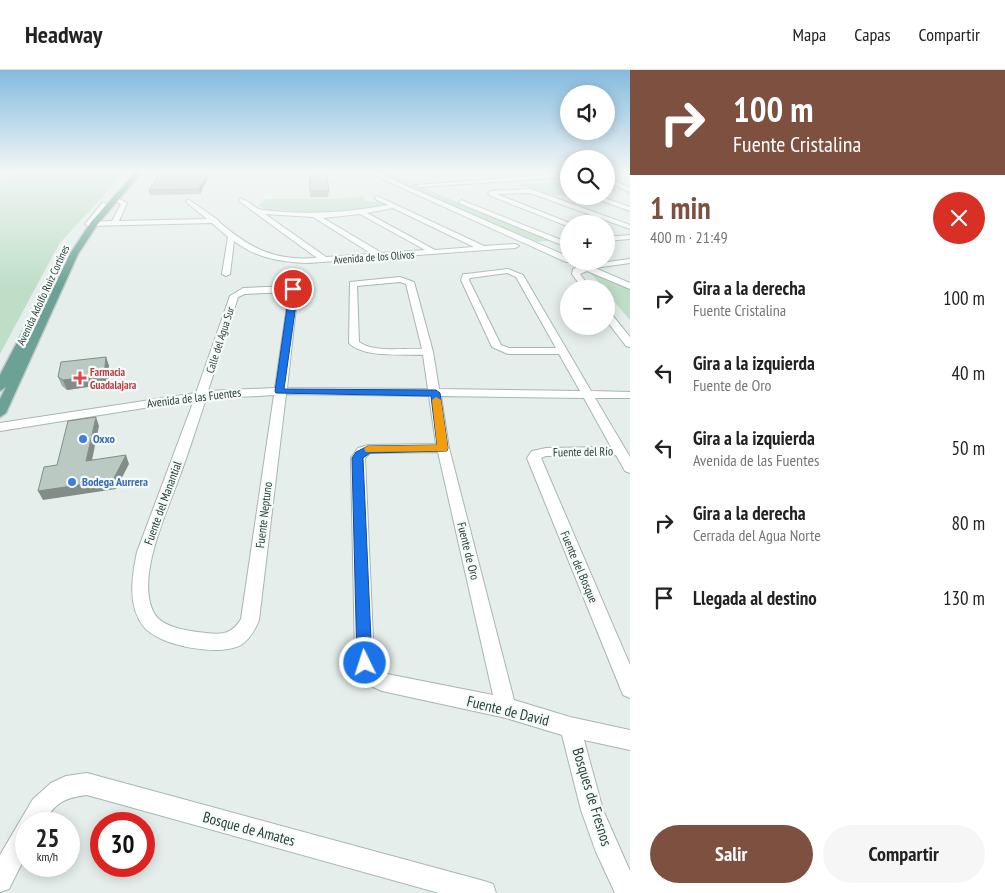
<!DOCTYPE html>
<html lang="es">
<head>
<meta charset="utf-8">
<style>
  :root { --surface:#fff; --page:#f6f6f6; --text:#222; --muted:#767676; --line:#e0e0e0; --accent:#7e503f }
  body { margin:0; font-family:"PT Sans Narrow",sans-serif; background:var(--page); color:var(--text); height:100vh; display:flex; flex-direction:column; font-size:19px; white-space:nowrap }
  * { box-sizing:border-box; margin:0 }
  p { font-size:16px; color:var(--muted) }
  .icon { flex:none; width:28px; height:28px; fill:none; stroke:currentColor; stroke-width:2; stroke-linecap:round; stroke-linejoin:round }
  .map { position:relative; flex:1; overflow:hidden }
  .drawer { display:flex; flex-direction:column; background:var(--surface); width:375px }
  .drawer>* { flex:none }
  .top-card { background:#7e503f; color:#fff; overflow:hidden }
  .tools { position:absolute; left:560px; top:15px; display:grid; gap:10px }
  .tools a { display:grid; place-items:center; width:55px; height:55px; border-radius:50%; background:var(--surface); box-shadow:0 2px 12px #0003; font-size:25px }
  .speed { position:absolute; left:15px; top:742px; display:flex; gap:10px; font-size:25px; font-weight:700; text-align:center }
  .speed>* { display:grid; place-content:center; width:65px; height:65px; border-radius:50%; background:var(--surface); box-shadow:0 2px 12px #0003; line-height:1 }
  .speed small { font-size:12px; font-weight:400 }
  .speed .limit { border:8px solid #d22; background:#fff; color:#111 }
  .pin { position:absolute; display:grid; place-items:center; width:42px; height:42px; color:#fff; margin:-21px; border:2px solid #fff; border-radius:50%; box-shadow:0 1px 5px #0007 }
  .me { position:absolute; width:55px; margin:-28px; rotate:356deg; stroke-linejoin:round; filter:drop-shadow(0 0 4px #0008) }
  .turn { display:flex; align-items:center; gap:18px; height:105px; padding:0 20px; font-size:22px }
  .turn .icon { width:65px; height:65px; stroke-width:2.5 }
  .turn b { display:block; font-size:35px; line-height:42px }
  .round { display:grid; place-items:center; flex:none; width:52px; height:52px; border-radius:26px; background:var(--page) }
  .headline { display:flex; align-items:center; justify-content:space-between; height:85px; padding:0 20px }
  h1 { font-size:30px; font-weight:600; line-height:38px; color:var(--accent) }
  .primary-button { display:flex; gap:10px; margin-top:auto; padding:10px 20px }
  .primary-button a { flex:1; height:58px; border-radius:30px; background:var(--accent); color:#fff; font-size:20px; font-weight:600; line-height:58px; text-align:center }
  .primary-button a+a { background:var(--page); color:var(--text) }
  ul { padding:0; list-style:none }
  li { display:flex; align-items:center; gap:15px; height:75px; padding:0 20px }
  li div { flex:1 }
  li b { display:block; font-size:19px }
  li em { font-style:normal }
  header { display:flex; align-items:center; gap:30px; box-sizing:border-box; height:70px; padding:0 25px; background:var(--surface); border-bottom:1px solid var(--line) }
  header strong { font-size:24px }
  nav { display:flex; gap:28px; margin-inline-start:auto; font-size:18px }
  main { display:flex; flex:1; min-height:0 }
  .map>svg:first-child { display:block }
</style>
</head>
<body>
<header>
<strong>Headway</strong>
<nav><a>Mapa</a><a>Capas</a><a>Compartir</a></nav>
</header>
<main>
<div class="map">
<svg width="630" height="823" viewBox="0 0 630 823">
  <rect width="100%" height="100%" fill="#e5eeea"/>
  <path fill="#bfdec8" d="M 15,102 L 125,102 L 59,174 L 0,284 L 0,110 Z
    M 372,102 L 386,102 L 550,171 L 534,172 Z
    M 569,111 L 569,124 L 556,126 L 519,115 Z
    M 364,126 L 364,130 C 373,133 381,131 391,135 L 323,143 L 265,139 L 258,135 L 266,130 L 264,129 L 334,129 Z
    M 589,201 L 630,219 L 630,250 L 606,222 L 606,219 L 604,219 Z"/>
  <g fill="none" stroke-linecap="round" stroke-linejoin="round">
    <g stroke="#a8b6b1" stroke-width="2">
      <path id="street" d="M 367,102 L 375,102 L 569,187 L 569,191 L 572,191 L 566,192 Z
        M 569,103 L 569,107 L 419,117 L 416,115 Z
        M 606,116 L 614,118 L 615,119 L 606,120 Z
        M 531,119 L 630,155 L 630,159 L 530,123 L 497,124 L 572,154 L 567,156 L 491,126 L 488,123 L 491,121 Z
        M 377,126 L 484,176 L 515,174 L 519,176 L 515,178 L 308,193 C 281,192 256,188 234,171 L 230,204 L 226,206 L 222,204 L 228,167 L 212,153 L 88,156 L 85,154 L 103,132 L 106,134 L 93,152 L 112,151 L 121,134 L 114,130 L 116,127 L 127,133 L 119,151 L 207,149 L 186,132 L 188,129 L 218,150 L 219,152 C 251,179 274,191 317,188 L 239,131 L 239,129 C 248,128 253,139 263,140 C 305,145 346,143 388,135 L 375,129 ZM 393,138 L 474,177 L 435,180 L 367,143 ZM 265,144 L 313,147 L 372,184 L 326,187 ZM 360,144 L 425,180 L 382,183 L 323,148 Z
        M 589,126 L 599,126 L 630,137 L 630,141 Z
        M 461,130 L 569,173 L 569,178 L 459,133 Z
        M 630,165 L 630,169 L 606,171 L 606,167 Z
        M 630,189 L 630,193 L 595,198 L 630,213 L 630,219 L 587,201 L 580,204 L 591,219 L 583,219 L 572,204 L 573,199 L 585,195 Z
        M 508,199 L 523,205 L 591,321 L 630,322 L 630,328 L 595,328 L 630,387 L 630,403 L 625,401 L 616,385 L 546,386 L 541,388 L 630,595 L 630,628 L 623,625 L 527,388 L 532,381 L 546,378 L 611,377 L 584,328 L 441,326 L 449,378 L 514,630 L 570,647 L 630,660 L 630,680 L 584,670 L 603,740 L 630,801 L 630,823 L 615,823 L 596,782 L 581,740 L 562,665 L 506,648 L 382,621 L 371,616 L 364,610 L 355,586 L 351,388 L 358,378 L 368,375 L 436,374 L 429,326 L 286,324 L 259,550 C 255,560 250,569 241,575 C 220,587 159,576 144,557 C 127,536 132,506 137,482 L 194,330 L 0,361 L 0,353 L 196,323 L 230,226 L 243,218 L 293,216 L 298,220 L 287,318 L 428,319 L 423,285 C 403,284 363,288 349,273 L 350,212 L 400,207 L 414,212 L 433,282 L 439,319 L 580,321 L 559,284 L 508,284 L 492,277 L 461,210 L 463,204 L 466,204 ZM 507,203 L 516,207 L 556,278 L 509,278 L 501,275 L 469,210 L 470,208 ZM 400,212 L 406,214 L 422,279 C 403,278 375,283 359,272 L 357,216 ZM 289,222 L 275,318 L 208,321 L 238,227 L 245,224 ZM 274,325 L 241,549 C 232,564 222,565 206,563 C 190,561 162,558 154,543 C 135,508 167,442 179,408 C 189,382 197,355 206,329 ZM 438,382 L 493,625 L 387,604 L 381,600 L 374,591 L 365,388 L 370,383 Z
        M 606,240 L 609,241 L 630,267 L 630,277 L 626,276 L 606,250 Z
        M 87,703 L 484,811 L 493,814 L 496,823 L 439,823 L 87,725 C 63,728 55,733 43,754 L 26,754 L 26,785 L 9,819 L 0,822 L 0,785 L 33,729 L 51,713 L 66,706 Z"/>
    </g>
    <g stroke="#a4b9b2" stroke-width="3">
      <path id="secondary" d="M 606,107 L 630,118 L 630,122 L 606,111 Z"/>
    </g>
    <g stroke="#c2cac8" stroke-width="3">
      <path id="primary" d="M 136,102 L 142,102 L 97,155 L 78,184 L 6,343 L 0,347 L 0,329 L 6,317 L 0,321 L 0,305 L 23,261 L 28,258 L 33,261 L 70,184 L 91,152 Z"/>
    </g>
    <use href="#street" fill="#fff" fill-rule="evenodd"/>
    <use href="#secondary" fill="#fff" fill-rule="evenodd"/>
    <use href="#primary" fill="#6ba295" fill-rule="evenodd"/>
  </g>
  <path fill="#a1ada8" d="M 192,102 L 191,103 L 208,108 L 200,124 L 150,125 L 149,120 Z
    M 309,102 L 329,121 L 328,127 L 310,127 Z
    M 106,287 L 109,296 L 108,314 L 67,320 L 62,316 L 58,307 Z"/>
  <path fill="#838d88" d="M 208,103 L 208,108 L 200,124 L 199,119 Z
    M 106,287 L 109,296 L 108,314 L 67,320 L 63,310 Z
    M 96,347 L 99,356 L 90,400 L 86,391 Z
    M 126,385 L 129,394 L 116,419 L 43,430 L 38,421 Z"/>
  <path fill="#bbc9c3" stroke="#838d88" d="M 161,102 L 188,102 L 188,103 L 208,103 L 199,119 L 149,120 Z
    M 310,102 L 326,102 L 329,121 L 310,121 Z
    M 106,287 L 104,305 L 63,310 L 58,307 L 61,292 Z
    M 96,347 L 86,391 L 126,385 L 113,410 L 38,421 L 44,397 L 57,395 L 68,351 Z"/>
  <linearGradient id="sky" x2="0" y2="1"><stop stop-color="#84bbdf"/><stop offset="0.47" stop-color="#f3f7f6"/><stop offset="1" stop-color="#f3f7f6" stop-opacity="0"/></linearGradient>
  <rect width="630" height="217" fill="url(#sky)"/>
  <path fill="#1a73e8" stroke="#114b97" d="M 290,217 L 295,217 L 298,220 L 284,319 L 436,320 L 440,323 L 448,378 L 447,381 L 370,383 L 363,388 L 372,593 L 370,599 L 365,601 L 359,599 L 357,593 L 352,388 L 356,382 L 368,376 L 437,375 L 431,326 L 276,323 L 275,321 Z"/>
  <path fill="#f59e0b" d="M 436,327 L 441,330 L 448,378 L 447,381 L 366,382 L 364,379 L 366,377 L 369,376 L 437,375 L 432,330 Z"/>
  <path fill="#e0444e" stroke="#f6faf8" stroke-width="2" d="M77.5 300.5h5v5h5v5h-5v5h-5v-5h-5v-5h5z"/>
  <g fill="#3f7fe0" stroke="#f6faf8" stroke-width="2">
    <circle cx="83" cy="369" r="5"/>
    <circle cx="72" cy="412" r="5"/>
  </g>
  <g text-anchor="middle" stroke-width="4.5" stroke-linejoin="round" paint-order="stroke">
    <g font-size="11" fill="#254039" stroke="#f6faf8">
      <text transform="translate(374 187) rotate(-4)" y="4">Avenida de los Olivos</text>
      <text transform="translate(43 225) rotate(-65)" y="4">Avenida Adolfo Ruiz Cortínes</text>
      <text transform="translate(220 270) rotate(-72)" y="4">Calle del Agua Sur</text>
    </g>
    <g font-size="11" font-weight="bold" fill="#be3a42" stroke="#f6faf8" text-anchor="start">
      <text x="90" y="306">Farmacia<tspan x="90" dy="13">Guadalajara</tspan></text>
    </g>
    <g font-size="12" fill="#254039" stroke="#f6faf8">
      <text transform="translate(194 328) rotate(-7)" y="4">Avenida de las Fuentes</text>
      <text transform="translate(583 382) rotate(-1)" y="4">Fuente del Río</text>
      <text transform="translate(163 433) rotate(-70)" y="4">Fuente del Manantial</text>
      <text transform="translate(264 445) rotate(-83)" y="4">Fuente Neptuno</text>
      <text transform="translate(468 481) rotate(76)" y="4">Fuente de Oro</text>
      <text transform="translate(579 497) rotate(67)" y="4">Fuente del Bosque</text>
    </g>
    <g font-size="12" font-weight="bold" fill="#366cbe" stroke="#f6faf8" text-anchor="start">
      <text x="93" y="373">Oxxo</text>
      <text x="82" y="416">Bodega Aurrera</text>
    </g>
    <g font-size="15" fill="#254039" stroke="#f6faf8">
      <text transform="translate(508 641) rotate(14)" y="5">Fuente de David</text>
      <text transform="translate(592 727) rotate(73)" y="5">Bosques de Fresnos</text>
      <text transform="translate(249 759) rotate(15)" y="5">Bosque de Amates</text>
    </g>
  </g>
</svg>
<div class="tools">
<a><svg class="icon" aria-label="sound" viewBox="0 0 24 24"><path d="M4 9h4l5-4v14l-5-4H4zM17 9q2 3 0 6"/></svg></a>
<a><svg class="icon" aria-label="search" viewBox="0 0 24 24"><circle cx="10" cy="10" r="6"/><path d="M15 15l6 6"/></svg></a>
<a>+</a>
<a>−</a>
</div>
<div class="speed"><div>25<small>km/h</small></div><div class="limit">30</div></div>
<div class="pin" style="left:293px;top:219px;background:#d93025"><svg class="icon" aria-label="arrive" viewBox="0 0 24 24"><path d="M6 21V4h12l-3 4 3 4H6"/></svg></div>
<svg class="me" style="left:365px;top:593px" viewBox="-20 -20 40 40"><circle r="17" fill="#1a73e8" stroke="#fff" stroke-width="3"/><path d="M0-11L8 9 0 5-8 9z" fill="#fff"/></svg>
</div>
<section class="drawer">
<div class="top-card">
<div class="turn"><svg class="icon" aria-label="right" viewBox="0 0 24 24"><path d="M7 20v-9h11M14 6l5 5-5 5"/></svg><div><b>100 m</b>Fuente Cristalina</div></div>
</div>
<div class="headline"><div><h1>1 min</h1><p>400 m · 21:49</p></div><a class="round" style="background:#d93025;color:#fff"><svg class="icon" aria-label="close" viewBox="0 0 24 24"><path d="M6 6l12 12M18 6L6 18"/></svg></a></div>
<ul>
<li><svg class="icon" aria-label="right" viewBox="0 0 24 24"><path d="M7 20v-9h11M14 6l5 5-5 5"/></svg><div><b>Gira a la derecha</b><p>Fuente Cristalina</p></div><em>100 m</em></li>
<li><svg class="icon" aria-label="left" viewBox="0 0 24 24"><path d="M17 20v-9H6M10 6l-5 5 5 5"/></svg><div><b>Gira a la izquierda</b><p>Fuente de Oro</p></div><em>40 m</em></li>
<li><svg class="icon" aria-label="left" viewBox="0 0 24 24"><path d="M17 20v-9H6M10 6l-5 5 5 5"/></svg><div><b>Gira a la izquierda</b><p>Avenida de las Fuentes</p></div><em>50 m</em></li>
<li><svg class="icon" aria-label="right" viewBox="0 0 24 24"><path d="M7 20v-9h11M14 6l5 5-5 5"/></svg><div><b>Gira a la derecha</b><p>Cerrada del Agua Norte</p></div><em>80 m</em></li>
<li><svg class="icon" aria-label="arrive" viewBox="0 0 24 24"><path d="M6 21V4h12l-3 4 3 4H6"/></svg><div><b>Llegada al destino</b></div><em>130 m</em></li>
</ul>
<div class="primary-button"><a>Salir</a><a>Compartir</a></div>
</section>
</main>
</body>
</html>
